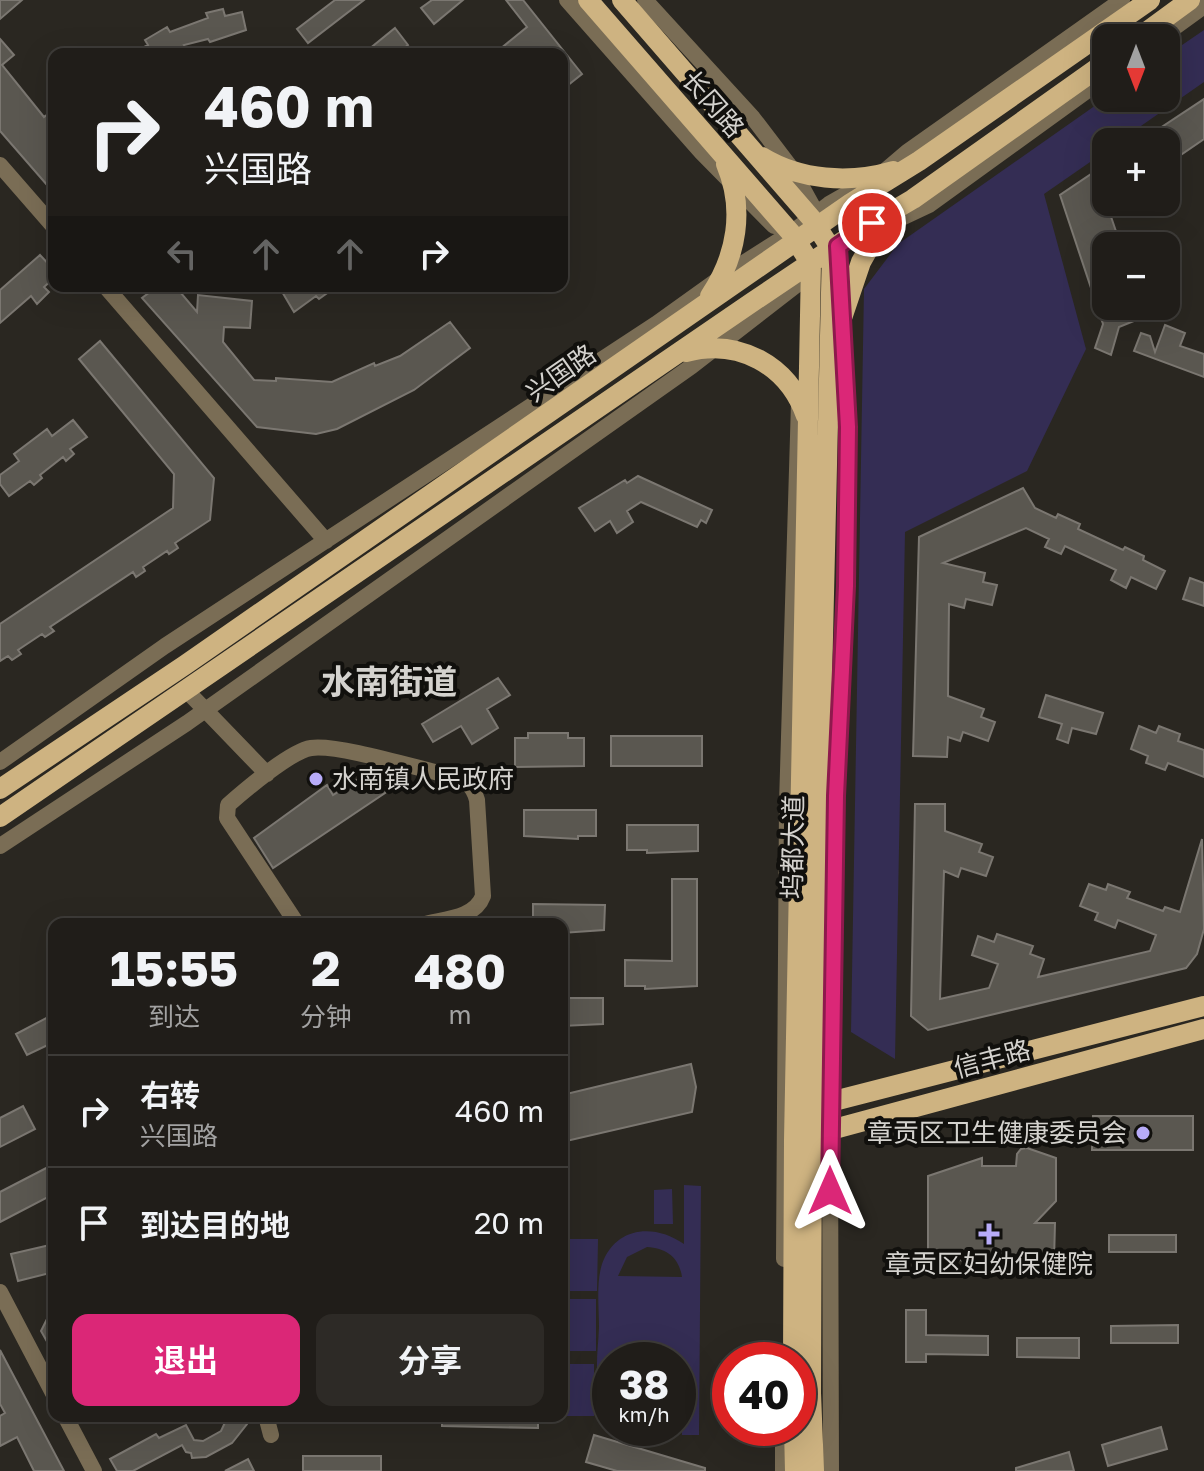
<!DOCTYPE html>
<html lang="zh">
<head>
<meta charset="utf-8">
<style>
  :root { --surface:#201d19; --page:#2d2a26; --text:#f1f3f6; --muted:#a2a2a2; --line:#3d3b38; --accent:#db2777 }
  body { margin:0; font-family:"Golos Text","Noto Sans SC",sans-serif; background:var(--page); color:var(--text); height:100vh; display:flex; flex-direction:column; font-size:30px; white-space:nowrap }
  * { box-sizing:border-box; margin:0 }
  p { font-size:26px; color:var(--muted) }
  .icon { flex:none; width:44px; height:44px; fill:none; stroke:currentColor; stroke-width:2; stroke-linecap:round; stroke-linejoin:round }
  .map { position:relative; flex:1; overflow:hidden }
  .details { position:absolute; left:48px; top:918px; width:520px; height:504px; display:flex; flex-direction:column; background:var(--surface); border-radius:16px; box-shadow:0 8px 32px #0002,0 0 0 2px var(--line) }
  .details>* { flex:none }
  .top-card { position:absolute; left:48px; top:48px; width:520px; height:244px; border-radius:16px; box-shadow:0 8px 32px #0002,0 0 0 2px var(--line); background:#201d19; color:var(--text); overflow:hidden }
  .needle { width:52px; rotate:180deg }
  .fabs { position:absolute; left:1092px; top:24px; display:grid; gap:16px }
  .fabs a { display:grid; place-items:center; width:88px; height:88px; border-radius:16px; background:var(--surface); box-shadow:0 8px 32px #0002,0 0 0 2px var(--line); font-size:40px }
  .speed { position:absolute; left:592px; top:1342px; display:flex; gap:16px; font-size:40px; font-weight:700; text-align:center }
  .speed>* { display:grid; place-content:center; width:104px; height:104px; border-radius:50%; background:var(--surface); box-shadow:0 8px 32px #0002,0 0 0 2px var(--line); line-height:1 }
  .speed small { font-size:20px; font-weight:400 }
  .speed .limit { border:12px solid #d22; background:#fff; color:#111 }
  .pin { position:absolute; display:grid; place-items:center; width:68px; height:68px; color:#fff; margin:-34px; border:4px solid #fff; border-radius:50%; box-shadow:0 2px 8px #0007 }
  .me { position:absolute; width:88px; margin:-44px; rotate:0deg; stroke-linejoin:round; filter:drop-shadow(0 0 6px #0008) }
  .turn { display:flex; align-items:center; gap:28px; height:168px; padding:0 24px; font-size:36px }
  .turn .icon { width:104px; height:104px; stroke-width:2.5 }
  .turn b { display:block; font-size:56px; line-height:68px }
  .lanes { display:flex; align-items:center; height:76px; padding:0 24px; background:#0003; justify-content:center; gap:40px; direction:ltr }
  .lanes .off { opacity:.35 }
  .eta { display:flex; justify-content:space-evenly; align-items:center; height:136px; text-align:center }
  .eta b { font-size:48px; font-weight:700; line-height:56px }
  .primary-button { display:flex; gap:16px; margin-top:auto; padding:16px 24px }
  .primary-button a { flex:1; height:92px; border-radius:16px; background:var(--accent); color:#fff; font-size:32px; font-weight:700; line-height:92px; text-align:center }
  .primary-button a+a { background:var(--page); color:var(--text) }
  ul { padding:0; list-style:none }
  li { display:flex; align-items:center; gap:24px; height:112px; padding:0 24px; border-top:2px solid var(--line) }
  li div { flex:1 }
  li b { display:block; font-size:30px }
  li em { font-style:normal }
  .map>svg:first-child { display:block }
</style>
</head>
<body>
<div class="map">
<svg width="1204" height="1471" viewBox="0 0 1204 1471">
  <rect width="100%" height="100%" fill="#2a2721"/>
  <path fill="#342d54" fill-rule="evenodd" d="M 1204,30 L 1204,82 L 1118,142 L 1106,142 L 1106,151 L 1044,194 L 1086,349 L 1027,471 L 905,532 L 895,1059 L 851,1032 L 864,289 L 898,244 L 1106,98 L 1166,98 L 1166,56 Z
    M 684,1185 L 701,1186 L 699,1435 L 682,1435 L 682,1418 L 678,1420 L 678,1397 L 682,1384 L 678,1384 L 678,1360 L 610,1360 L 610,1411 C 591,1388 598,1355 599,1327 C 599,1307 596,1283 602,1264 C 616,1225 656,1224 684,1244 ZM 647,1247 C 666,1248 679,1257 682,1277 L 618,1276 L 627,1257 Z
    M 672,1189 L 673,1224 L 654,1224 L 654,1190 Z
    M 570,1239 L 598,1239 L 597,1291 L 570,1291 Z
    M 568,1299 L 596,1299 L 596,1351 L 568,1351 Z
    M 567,1364 L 594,1364 L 594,1416 L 567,1416 Z"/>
  <path fill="#5a5750" stroke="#7b7771" stroke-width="2" d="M 0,0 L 22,0 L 0,19 Z
    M 335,0 L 364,0 L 308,43 L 297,29 Z
    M 432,0 L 463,0 L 434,24 L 421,8 Z
    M 506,0 L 523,0 L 582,74 L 562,90 L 562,54 L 494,54 L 527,27 Z
    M 223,9 L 225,16 L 242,12 L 246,30 L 210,42 L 208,39 L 184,45 L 187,49 L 178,54 L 131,54 L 148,45 L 145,40 L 167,27 L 170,32 L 208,18 L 206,13 Z
    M 395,28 L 408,45 L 396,54 L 363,54 Z
    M 0,39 L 14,55 L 2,65 L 44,117 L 48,114 L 54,123 L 54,193 L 0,131 Z
    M 1204,99 L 1204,139 L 1166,165 L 1166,142 L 1139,142 Z
    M 1106,164 L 1106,202 L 1121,246 L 1106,246 L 1106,306 L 1140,306 L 1144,317 L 1119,327 L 1111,355 L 1095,348 L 1103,324 L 1060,195 Z
    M 1166,175 L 1178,175 L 1178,193 L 1166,193 Z
    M 40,255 L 54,270 L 54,278 L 44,287 L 49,292 L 37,304 L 31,296 L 0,323 L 0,290 Z
    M 158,286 L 175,286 L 197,312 L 198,295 L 252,301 L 250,328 L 224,327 L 223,342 L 254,380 L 276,381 L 276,378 L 332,382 L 374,363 L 375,366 L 400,356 L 450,322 L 470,348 L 414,390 L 337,429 L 316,434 L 257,427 L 142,298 Z
    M 286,286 L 337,286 L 319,299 L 316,296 L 294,312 L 281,290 Z
    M 1165,325 L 1185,333 L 1180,346 L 1204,354 L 1204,377 L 1134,351 L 1141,333 L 1150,336 L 1155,352 Z
    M 100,341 L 214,478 L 210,520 L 175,543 L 178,548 L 169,554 L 167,551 L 143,567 L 145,571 L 136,577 L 133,572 L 50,627 L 54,631 L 45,637 L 42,634 L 18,650 L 21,654 L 12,660 L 8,656 L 0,661 L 0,624 L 173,508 L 174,474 L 79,359 Z
    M 73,420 L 87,437 L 70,449 L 74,454 L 66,461 L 63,457 L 40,475 L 42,478 L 34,485 L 30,481 L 9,496 L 0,484 L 0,475 L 19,461 L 14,454 L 47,429 L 52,436 Z
    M 638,476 L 712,510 L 706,523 L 701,520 L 697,527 L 641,502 L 627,511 L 633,522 L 617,533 L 610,521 L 595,531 L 579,508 L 625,480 L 627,483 Z
    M 1023,488 L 1035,508 L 1056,518 L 1058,514 L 1080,524 L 1078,529 L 1123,550 L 1125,547 L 1144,556 L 1143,560 L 1165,571 L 1156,589 L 1131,577 L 1126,588 L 1111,580 L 1116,570 L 1065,546 L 1061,554 L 1045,547 L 1049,539 L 1026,528 L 943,563 L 985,573 L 983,582 L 997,585 L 992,605 L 966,599 L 964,608 L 949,604 L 948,696 L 984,709 L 981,717 L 995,722 L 988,741 L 963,732 L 960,741 L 948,737 L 947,757 L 913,756 L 919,537 Z
    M 1190,578 L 1204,583 L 1204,606 L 1183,599 Z
    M 498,678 L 510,695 L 487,709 L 498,728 L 472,744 L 461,726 L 433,742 L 422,724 Z
    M 1046,695 L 1103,713 L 1096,734 L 1072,728 L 1068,743 L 1057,739 L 1062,724 L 1039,717 Z
    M 1139,726 L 1156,733 L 1159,726 L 1180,734 L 1178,741 L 1204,750 L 1204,777 L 1168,763 L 1165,770 L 1146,763 L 1148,756 L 1131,749 Z
    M 528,733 L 568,733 L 568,738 L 584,738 L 584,766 L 515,767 L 515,738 L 528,738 Z
    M 611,736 L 702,736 L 702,766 L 611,766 Z
    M 375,768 L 391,789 L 273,868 L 254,838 L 327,785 L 333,795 Z
    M 915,804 L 945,804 L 945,831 L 982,844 L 979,852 L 993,857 L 986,876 L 961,868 L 958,877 L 944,871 L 940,999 L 989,988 L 998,964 L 972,955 L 978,936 L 994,942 L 997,934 L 1033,946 L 1030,954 L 1044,959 L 1038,977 L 1150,951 L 1156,935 L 1118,920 L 1115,928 L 1095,920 L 1098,913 L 1080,906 L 1089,884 L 1106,890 L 1108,884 L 1130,892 L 1127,898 L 1163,911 L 1165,907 L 1180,912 L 1202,839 L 1204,929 L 1197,954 L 1186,968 L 928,1030 L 911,1016 Z
    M 524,810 L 596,810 L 596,836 L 578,836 L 578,839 L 524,836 Z
    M 627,825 L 698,825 L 698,851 L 647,853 L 647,850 L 627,850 Z
    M 672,879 L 697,879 L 697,986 L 645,989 L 645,986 L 625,986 L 625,960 L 672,961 Z
    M 533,904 L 605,905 L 604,930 L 562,933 L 562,924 L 533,924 Z
    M 562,998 L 603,998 L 603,1024 L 562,1026 Z
    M 54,1014 L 54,1042 L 27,1055 L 16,1034 Z
    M 691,1064 L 696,1087 L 692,1112 L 562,1142 L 562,1095 Z
    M 23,1106 L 35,1129 L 0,1147 L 0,1118 Z
    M 1093,1116 L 1193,1116 L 1193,1150 L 1092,1150 Z
    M 1027,1148 L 1056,1158 L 1056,1201 L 1035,1223 L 1055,1223 L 1054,1261 L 928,1260 L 928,1176 L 982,1158 L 982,1166 L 1016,1166 L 1017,1154 L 1021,1149 Z
    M 54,1164 L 54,1194 L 0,1222 L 0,1192 Z
    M 1109,1235 L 1176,1235 L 1176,1252 L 1109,1252 Z
    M 54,1244 L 54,1272 L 18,1281 L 11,1254 Z
    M 54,1305 L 54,1354 L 41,1331 Z
    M 906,1310 L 926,1310 L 926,1335 L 988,1336 L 988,1355 L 926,1354 L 926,1362 L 906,1362 Z
    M 1178,1325 L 1178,1343 L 1111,1343 L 1111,1326 Z
    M 1017,1338 L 1079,1338 L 1079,1358 L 1017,1357 Z
    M 0,1350 L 64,1471 L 34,1471 L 17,1437 L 0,1446 L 0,1416 L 5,1413 L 0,1404 Z
    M 228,1416 L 248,1416 L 247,1424 L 232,1443 L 206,1457 L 192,1458 L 191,1453 L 186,1452 L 182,1445 L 133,1471 L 117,1471 L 110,1459 L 156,1434 L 159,1438 L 186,1425 L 194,1440 L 203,1441 L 221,1431 Z
    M 442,1416 L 538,1416 L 538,1428 L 442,1426 Z
    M 1161,1427 L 1167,1449 L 1108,1466 L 1102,1445 Z
    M 594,1435 L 705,1468 L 705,1471 L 617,1471 L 586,1462 Z
    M 1069,1452 L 1074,1471 L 1016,1471 L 1016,1468 Z
    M 303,1456 L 381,1456 L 381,1471 L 303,1471 Z
    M 248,1459 L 254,1471 L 225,1471 Z"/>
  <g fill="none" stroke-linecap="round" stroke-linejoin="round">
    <path stroke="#7a6d55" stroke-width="16" d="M 567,0 L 702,153 L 774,226
      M 645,0 L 753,118 L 792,169 L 818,216
      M 1160,38 L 1204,6
      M 0,165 L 54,227
      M 878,229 L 929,205 L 1106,77
      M 105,286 L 326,541
      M 186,690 L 267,774
      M 0,762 L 165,646 L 656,324 L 723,276 L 791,233 L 829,204 L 880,175 L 907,152 L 1122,0
      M 0,846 L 187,723 L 692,366 L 812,273
      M 297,924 L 227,818 L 228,805 C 244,791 291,751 311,748 C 338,744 416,768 447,775 C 464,780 472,782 477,800 L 483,896 C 475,918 445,919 425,924
      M 784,1259 L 787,804 L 799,403
      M 0,1292 L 54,1395
      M 65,1416 L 94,1471
      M 266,1416 L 271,1435
      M 783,1471 L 783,1428
      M 831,1471 L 830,1129 L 836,796 L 846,586 L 848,427 L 842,317"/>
    <path stroke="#ceb381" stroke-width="20" d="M 588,0 L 791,233 L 811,264 L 794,1140 L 793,1360
      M 622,0 L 811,218 L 832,250 L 812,1110 L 811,1393 L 814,1471
      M 1138,38 L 1190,0
      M 762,157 C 800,180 849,184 893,171
      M 710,296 C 737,256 745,209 726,164
      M 839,327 L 861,262 L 886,218
      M 686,352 C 739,338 788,365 806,416
      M 0,789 L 185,665 L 851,203 L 919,161 L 1150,0
      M 0,817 L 751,303 L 852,235 L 913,199 L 1106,62
      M 802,1113 L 830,1102 L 1204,1006
      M 801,1138 L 1204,1029
      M 794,1428 L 795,1471"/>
  </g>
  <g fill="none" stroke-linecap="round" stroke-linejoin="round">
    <g stroke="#8e194d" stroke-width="20">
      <path id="route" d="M 830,1191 L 836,796 L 846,586 L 848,427 L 838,246 L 872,223"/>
    </g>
    <use href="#route" stroke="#db2777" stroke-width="14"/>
  </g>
  <g fill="#b7abf8" stroke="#11100d" stroke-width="3">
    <circle cx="316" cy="779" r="8"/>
    <circle cx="1143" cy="1133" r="8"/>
    <path d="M985 1222h8v8h8v8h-8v8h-8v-8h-8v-8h8z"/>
  </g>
  <g text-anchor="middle" stroke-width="8" stroke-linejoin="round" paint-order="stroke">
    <g font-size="26" fill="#d4d2ce" stroke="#11100d">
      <text transform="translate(713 104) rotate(49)" y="9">长冈路</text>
      <text transform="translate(561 373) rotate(-35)" y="9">兴国路</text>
      <text transform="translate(793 847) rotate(-89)" y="9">坞都大道</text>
      <text transform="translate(992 1059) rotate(-15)" y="9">信丰路</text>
    </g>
    <g font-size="26" fill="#d4d2ce" stroke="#11100d" text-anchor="start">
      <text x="332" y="788">水南镇人民政府</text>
      <text x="1127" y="1142" text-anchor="end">章贡区卫生健康委员会</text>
      <text x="989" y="1273" text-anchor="middle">章贡区妇幼保健院</text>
    </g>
    <g font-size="34" font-weight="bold" fill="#d4d2ce" stroke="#11100d">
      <text x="389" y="694">水南街道</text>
    </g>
  </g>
</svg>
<div class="fabs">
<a><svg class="needle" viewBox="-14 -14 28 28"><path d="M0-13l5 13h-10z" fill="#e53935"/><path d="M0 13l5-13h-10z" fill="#a2a2a2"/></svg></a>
<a>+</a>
<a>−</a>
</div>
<div class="speed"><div>38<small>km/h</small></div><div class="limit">40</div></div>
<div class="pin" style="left:872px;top:223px;background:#d93025"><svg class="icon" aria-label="arrive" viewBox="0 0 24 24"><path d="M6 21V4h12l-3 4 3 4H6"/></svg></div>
<svg class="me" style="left:830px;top:1191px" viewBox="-20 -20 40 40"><path d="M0-17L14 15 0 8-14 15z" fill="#db2777" stroke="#fff" stroke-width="4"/></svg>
<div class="top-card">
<div class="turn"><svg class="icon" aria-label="right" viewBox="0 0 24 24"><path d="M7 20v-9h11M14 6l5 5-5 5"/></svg><div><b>460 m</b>兴国路</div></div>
<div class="lanes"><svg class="icon off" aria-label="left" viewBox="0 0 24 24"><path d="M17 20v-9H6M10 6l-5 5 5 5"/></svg><svg class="icon off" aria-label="ahead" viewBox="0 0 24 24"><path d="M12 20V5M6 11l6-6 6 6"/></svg><svg class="icon off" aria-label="ahead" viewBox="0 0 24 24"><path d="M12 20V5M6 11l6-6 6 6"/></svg><svg class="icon" aria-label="right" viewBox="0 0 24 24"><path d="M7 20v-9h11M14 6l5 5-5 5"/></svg></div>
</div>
<section class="details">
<div class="eta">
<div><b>15:55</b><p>到达</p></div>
<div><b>2</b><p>分钟</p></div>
<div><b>480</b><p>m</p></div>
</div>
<ul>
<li><svg class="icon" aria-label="right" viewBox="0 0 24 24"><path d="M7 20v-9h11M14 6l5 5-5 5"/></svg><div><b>右转</b><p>兴国路</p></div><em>460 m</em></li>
<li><svg class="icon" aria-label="arrive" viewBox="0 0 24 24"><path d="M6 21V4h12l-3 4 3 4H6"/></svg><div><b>到达目的地</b></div><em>20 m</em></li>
</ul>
<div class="primary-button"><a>退出</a><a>分享</a></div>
</section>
</div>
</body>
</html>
